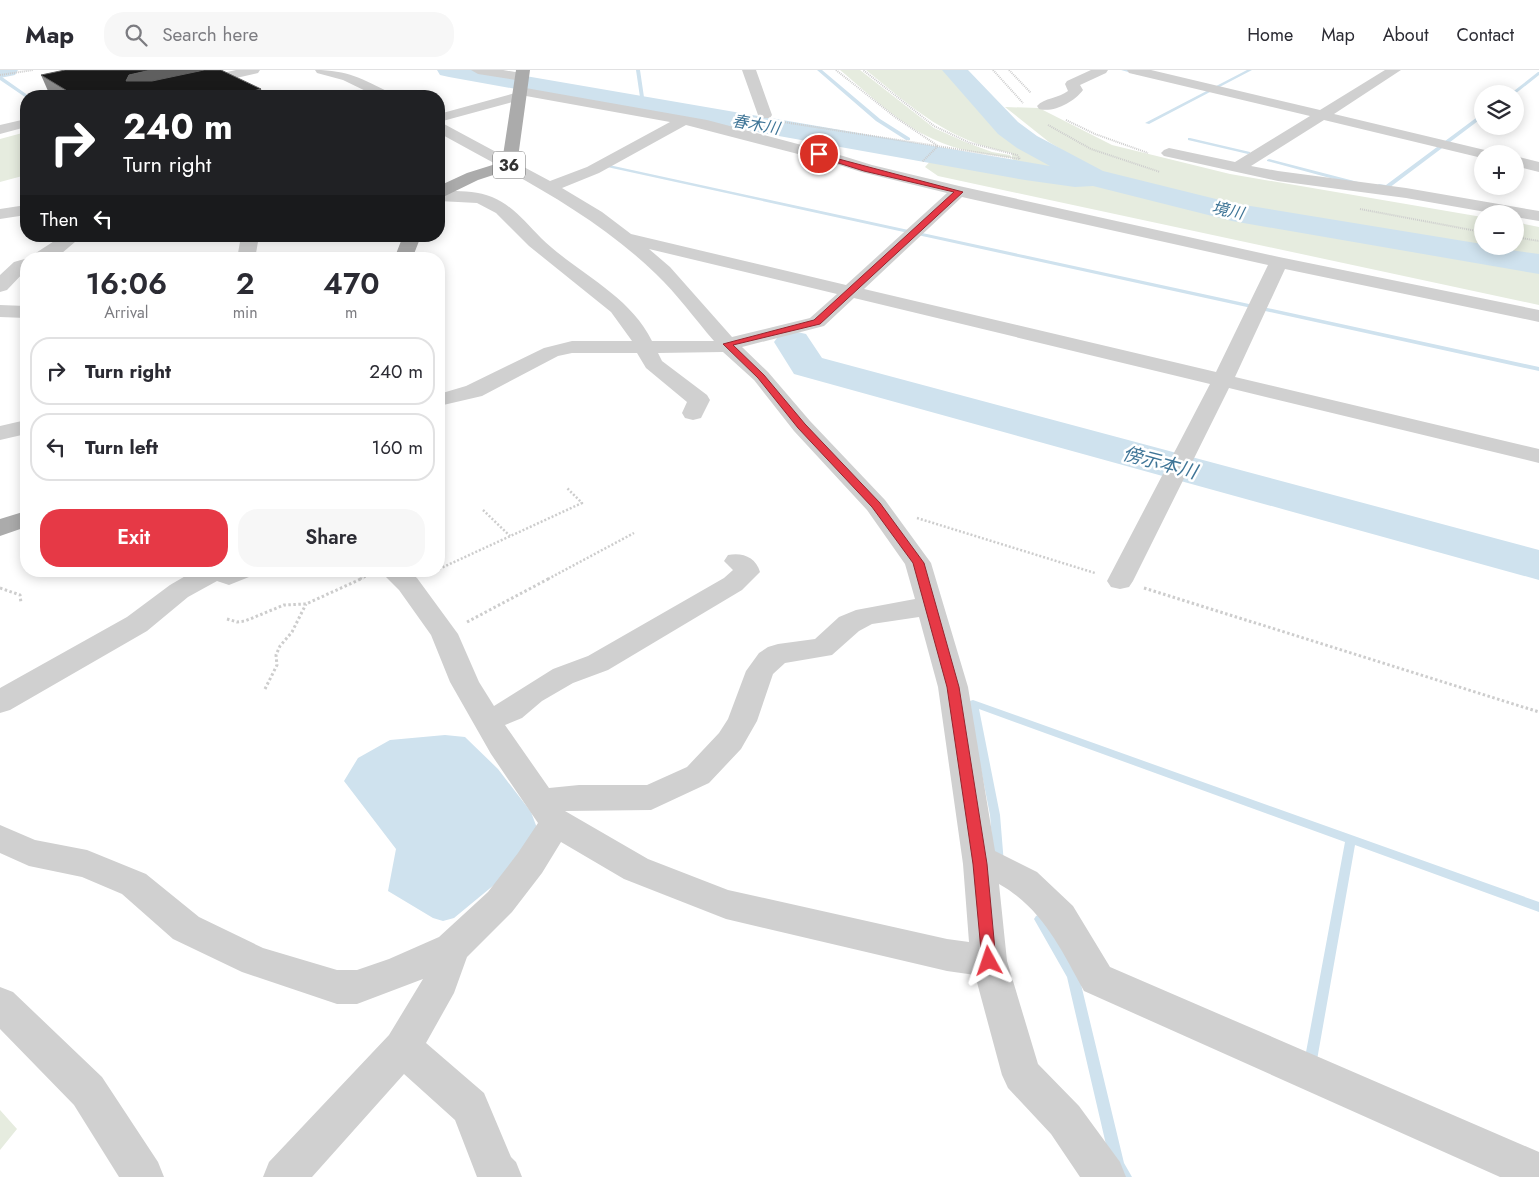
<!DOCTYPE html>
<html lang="en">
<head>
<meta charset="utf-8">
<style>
  :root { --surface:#fff; --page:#f7f7f7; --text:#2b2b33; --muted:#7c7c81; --line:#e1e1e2; --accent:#e63946 }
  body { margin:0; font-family:Jost,"Noto Sans JP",sans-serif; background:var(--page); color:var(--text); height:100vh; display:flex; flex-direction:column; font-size:19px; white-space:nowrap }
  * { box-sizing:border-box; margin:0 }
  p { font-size:16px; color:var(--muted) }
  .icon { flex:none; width:28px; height:28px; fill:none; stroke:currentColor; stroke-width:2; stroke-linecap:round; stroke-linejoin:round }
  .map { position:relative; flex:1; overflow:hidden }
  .side { position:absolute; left:20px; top:182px; width:425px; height:325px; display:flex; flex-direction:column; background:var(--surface); border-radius:20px; box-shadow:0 2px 12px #0003 }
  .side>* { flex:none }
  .top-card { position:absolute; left:20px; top:20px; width:425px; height:152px; border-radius:20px; box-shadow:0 2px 12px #0003; background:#202124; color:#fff; overflow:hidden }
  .fabs { position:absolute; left:1474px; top:15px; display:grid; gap:10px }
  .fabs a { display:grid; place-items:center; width:50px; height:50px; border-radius:50%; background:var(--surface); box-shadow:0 2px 12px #0003; font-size:25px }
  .pin { position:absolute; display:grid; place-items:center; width:42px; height:42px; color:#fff; margin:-21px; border:2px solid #fff; border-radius:50%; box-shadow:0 1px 5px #0007 }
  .me { position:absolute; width:55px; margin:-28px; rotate:355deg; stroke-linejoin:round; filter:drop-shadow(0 0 4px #0008) }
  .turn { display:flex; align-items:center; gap:18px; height:105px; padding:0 20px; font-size:22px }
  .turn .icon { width:65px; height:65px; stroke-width:2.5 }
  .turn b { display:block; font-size:35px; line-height:42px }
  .then { display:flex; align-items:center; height:48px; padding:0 20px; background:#0003; gap:10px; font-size:19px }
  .eta { display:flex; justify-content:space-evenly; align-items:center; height:85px; text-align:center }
  .eta b { font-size:30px; font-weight:600; line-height:35px }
  .button { display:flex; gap:10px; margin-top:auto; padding:10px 20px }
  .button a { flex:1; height:58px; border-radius:20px; background:var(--accent); color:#fff; font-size:20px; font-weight:600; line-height:58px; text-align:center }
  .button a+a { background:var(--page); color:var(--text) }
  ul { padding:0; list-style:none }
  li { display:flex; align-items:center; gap:15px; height:68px; margin:0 10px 8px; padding:0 10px; border:2px solid var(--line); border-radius:20px }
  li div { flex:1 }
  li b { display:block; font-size:19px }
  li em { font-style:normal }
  header { display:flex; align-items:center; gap:30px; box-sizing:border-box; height:70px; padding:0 25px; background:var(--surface); border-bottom:1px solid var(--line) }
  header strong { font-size:24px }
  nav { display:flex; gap:28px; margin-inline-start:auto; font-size:18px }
  .search { width:350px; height:45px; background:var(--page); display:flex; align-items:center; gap:12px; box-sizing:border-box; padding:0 18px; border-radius:20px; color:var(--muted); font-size:19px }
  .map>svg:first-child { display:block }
</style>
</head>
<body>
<header>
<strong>Map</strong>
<div class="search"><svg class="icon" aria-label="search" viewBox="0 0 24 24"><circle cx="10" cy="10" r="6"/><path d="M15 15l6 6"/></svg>Search here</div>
<nav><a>Home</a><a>Map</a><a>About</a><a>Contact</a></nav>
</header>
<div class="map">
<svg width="1539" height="1107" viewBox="0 0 1539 1107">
  <rect width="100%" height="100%" fill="#fff"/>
  <path fill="#e6ecdf" d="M 840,0 L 860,0 L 934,58 L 965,72 L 992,82 L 1010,85 L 1012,88 L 1012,83 C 948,71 914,39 866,0 L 946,0 C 969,30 995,57 1027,77 C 1042,86 1058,92 1072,100 L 1065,105 L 937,84 L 941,79 L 1013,90 L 1012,88 C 986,84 957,81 933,69 C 898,53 869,24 840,0 Z
    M 1005,37 L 1039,38 L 1112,75 L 1230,104 L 1482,147 L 1482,176 L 1515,176 L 1515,152 L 1539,157 L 1539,235 L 938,106 L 925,97 L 933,88 L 1063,110 L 1102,101 L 1066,87 L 1067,83 L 1049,72 Z
    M 26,62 L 26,105 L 0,112 L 0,69 Z
    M 0,1040 L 17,1059 L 0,1080 Z"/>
  <path fill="#cfe2ee" d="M 445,665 L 465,667 L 498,699 L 531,742 L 537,758 L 512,800 L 454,848 L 443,851 L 433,848 L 388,821 L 396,779 L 344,711 L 358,688 L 390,670 Z"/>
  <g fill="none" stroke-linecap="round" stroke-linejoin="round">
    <path fill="#cfe2ee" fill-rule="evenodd" d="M 636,0 L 640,0 L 645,34 L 643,35 L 641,34 Z
      M 817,0 L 822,0 L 880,49 L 910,68 L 910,70 L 906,70 L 876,51 Z
      M 1121,0 L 1128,0 L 1141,4 L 1139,5 Z
      M 1247,0 L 1252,0 L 1149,54 L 1145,53 Z
      M 1538,2 L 1539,2 L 1539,5 L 1515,24 L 1510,24 Z
      M 0,7 L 2,7 L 29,26 L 25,27 L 0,10 Z
      M 1480,45 L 1482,45 L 1482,48 L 1389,118 L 1377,117 L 1376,116 L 1379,114 L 1386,115 Z
      M 1190,68 L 1250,82 L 1250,83 L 1248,84 L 1188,70 L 1188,68 Z
      M 1269,89 L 1358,112 L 1359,113 L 1356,115 L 1267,91 L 1267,90 Z
      M 609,95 L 1539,297 L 1539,301 L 607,97 L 607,95 Z
      M 973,630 L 1539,832 L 1539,842 L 1355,775 L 1317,990 L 1319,994 L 1317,998 C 1313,1000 1310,999 1306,997 L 1304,993 L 1345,772 L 979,639 L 1000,745 L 1004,794 L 1003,797 L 999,798 L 995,797 L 994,794 L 990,745 L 968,633 L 970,631 Z
      M 1040,844 L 1044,846 L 1079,906 L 1124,1093 L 1132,1107 L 1117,1107 L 1111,1096 L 1067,907 L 1034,849 L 1036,846 Z"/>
    <path fill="#cfe2ee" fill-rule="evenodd" d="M 0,0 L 18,0 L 15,5 L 0,8 Z
      M 437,0 L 491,0 L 1050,96 L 1017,78 L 998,64 L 942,0 L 968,0 L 1018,52 L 1037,66 L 1103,101 L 1232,133 L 1482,174 L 1482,176 L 1539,184 L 1539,204 L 1232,151 L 1093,116 L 1075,117 L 1025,110 L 449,7 L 440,5 Z
      M 793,261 L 806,264 L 822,288 L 1539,480 L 1539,510 L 794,304 L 774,272 L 780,264 Z"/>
    <path stroke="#cdcdcd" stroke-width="2" stroke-dasharray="1 1" stroke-linecap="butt" d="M 836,0 L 895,47 L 938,76 L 922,92
      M 993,0 L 1023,33
      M 1009,0 L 1031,23
      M 0,5 L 33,0
      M 1066,50 L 1095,64 L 1148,83
      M 783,52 L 1020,89 L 1017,85 L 970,73 L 934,56 L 863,0
      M 1048,55 L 1091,79 L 1160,102
      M 1360,139 L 1482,162
      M 1515,167 L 1539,171"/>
    <path stroke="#cdcdcd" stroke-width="2.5" stroke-dasharray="2 2" stroke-linecap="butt" d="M 483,440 L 510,466
      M 917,448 L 1095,503
      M 439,499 L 582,433 L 567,418
      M 360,509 L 367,506
      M 548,509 L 634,463"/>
    <path stroke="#cdcdcd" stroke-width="3" stroke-dasharray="2.5 2.5" stroke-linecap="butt" d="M 0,518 L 20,525 L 21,533
      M 1144,518 L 1539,642
      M 227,549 L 237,552 L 245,551 L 284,535 L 306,534 L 363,508
      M 467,552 L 550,508
      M 265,619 L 277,595 L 276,585 L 280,576 L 292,562 L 306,534"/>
    <path fill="#d0d0d0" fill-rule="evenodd" d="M 236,0 L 260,0 L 258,3 L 157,26 L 133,26 L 135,23 Z
      M 315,0 C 348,0 362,9 391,23 L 393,26 L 376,26 L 343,10 L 317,3 Z
      M 471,0 L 503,0 L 527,4 L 529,7 L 522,11 L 478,4 Z
      M 742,0 L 756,0 L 772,45 L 770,48 L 760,48 L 758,45 Z
      M 1091,0 L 1108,0 L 1106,3 L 1080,15 L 1083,20 C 1074,32 1054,43 1039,39 L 1037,36 C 1044,28 1059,28 1068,21 L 1065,14 L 1067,11 Z
      M 1127,0 L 1151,0 L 1320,40 L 1385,0 L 1401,0 L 1334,44 L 1489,81 L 1491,84 L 1482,84 L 1482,88 L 1324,50 L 1251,96 L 1278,101 L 1406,118 L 1539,141 L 1539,151 L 1515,147 L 1515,144 L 1497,144 L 1406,128 L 1278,111 L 1164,86 L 1161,83 L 1164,80 L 1169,78 L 1235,92 L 1310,46 L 1129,3 Z
      M 520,17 L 707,50 L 843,86 L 872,95 L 959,116 L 1279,187 L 1539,240 L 1539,252 L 1285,199 L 1235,307 L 1539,379 L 1539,393 L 1229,318 L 1133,511 L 1129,517 L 1120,519 L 1111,517 L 1107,511 L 1210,314 L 854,228 L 824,256 L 742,277 L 768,302 L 810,351 L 885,430 L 931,493 L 968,617 L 995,781 L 1037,802 L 1073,836 L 1110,897 L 1539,1082 L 1539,1107 L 1500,1107 L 1084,921 C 1061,879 1042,838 999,814 L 1007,891 L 1038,994 L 1079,1036 L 1120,1092 L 1126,1107 L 1080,1107 L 1051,1064 L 1008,1018 L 1002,1005 L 975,905 L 947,901 L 726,849 L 624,809 L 561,772 L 542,803 L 512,842 L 467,887 L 454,923 L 426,973 L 484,1023 L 511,1087 L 516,1092 L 522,1107 L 477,1107 L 455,1050 L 404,1004 L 312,1107 L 263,1107 L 269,1092 L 389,965 L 423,909 L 357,934 L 337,934 L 242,902 L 173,869 L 122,824 L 82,807 L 29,796 L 0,783 L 0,755 L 35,770 L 87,780 L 146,804 L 199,847 L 263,878 L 337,900 L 357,900 L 389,889 L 439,867 L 488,822 L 518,783 L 538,753 L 491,684 L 450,612 L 431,565 L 399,520 L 380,501 L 409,501 L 417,508 L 458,564 L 479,612 L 494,636 L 553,599 L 588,586 L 724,508 L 733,500 L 724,491 L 728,485 C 742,482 756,487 760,502 L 742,520 L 608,600 L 573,613 L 542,631 L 522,648 L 505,655 L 549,718 L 579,715 L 647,715 L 687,697 L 719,663 L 728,649 L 746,601 L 759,583 L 768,577 L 778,574 L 815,569 L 839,547 L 856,540 L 915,529 L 905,494 L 867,440 L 794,361 L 754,310 L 723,282 L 658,283 L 662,291 L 707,325 L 710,330 L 701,348 L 693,350 L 685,348 L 682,343 L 687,332 L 646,298 L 637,283 L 572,283 L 558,286 L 482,326 L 439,336 L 439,324 L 466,316 L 544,278 L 572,271 L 632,271 L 611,242 L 529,176 L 496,143 L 477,133 L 439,131 L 439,121 C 456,121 475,120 492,127 C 512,135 526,153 541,168 C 577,203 629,224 652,271 L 714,271 C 695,249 677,224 656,204 C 593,143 515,105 439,63 L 439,53 L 444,54 L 550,111 L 587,97 L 670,52 L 526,26 L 524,29 L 439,52 L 439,44 L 515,23 L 513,21 L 515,18 ZM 686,55 L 833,93 L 861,102 L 947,123 L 846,215 L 631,164 L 602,142 L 562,118 L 599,103 ZM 962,127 L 1268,195 L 1216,302 L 864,219 ZM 649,179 L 837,224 L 810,248 L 732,267 L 670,197 ZM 919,547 L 938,617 L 963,794 L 969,872 L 947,869 L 728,820 L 648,789 L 565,741 L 651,740 L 709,713 L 741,679 L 757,651 L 773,604 L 785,593 L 832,585 L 859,561 L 872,554 Z
      M 26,49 L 26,57 L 0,64 L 0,55 Z
      M 1515,86 L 1539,92 L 1539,102 L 1515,96 Z
      M 26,135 L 26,145 L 0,149 L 0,139 Z
      M 62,166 L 82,166 L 62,183 L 50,189 L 26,189 L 26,200 L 7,220 L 0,222 L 0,205 L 14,192 L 28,188 Z
      M 241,166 L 259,166 L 255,189 L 237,189 Z
      M 0,235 L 26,236 L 26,248 L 0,247 Z
      M 26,350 L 26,364 L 0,370 L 0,356 Z
      M 194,501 L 253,501 L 249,507 L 229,515 L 217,511 L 188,527 L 147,561 L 10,640 L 0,643 L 0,618 L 127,547 L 170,515 Z
      M 0,917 L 13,922 L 102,1007 L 158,1092 L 164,1107 L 119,1107 L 74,1035 L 0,959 Z"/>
    <path fill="#ababab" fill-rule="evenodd" d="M 516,0 L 530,0 L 517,95 L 515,98 L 478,110 L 439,129 L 439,117 L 441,115 L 467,103 L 502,92 Z
      M 403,166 L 421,166 L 412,189 L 394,189 Z
      M 26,441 L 26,457 L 0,466 L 0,449 Z"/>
  </g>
  <path fill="#8c8c8c" d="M 41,5 L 263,26 L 55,26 L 48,21 Z"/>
  <path fill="#5f5f5f" d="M 151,0 L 203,0 L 135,21 L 126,11 L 129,5 Z
    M 261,19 L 263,26 L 234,26 Z
    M 75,21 L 77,26 L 70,26 L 69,22 Z"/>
  <path fill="#1a1a1a" stroke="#5f5f5f" d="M 65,0 L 151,0 L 129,5 L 126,11 L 152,11 L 204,0 L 221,0 L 261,19 L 234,26 L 84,26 L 75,21 L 69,22 L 41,5 Z"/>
  <path fill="#e63946" stroke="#96252e" d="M 816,83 L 963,122 L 820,254 L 733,275 L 764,305 L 805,354 L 880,433 L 924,493 L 959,617 L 987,794 L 996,891 L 994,896 L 989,898 L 984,896 L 982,891 L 973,794 L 947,617 L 913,493 L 872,437 L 798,358 L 758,308 L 723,274 L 814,250 L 954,122 L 864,101 L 816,86 Z"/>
  <g text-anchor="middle" stroke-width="5" stroke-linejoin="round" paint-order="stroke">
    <g font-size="16" font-style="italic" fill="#3f7597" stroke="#fff">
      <text transform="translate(756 54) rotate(10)" y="6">春木川</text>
      <text transform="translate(1228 140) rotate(12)" y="6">境川</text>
    </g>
    <rect fill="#fff" stroke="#707070" stroke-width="1" x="493" y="81.5" width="32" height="27" rx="4"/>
    <g font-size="16" font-weight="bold" fill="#333">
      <text x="509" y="101">36</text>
    </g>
    <g font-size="19" font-style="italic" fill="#3f7597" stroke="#fff">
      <text transform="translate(1160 392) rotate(15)" y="7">傍示本川</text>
    </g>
  </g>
</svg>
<div class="fabs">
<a><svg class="icon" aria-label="layers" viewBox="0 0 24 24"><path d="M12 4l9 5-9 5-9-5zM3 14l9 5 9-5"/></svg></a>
<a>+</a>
<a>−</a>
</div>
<div class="pin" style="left:819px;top:84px;background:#d93025"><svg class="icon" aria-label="arrive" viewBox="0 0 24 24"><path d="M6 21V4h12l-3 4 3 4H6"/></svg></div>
<svg class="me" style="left:989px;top:891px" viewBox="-20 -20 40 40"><path d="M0-17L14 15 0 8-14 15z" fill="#e63946" stroke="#fff" stroke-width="4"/></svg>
<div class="top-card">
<div class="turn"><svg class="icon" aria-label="right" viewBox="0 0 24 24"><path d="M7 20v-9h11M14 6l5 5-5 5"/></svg><div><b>240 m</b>Turn right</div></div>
<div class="then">Then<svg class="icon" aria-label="left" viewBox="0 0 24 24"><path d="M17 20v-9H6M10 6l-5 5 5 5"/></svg></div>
</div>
<section class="side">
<div class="eta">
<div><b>16:06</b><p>Arrival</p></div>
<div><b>2</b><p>min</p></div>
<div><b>470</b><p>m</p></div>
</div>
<ul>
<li><svg class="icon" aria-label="right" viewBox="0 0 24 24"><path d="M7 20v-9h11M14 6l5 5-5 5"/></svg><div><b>Turn right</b></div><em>240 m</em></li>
<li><svg class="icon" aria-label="left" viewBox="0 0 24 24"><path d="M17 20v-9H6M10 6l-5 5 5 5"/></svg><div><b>Turn left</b></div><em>160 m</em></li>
</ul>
<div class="button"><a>Exit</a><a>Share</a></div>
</section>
</div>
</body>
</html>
